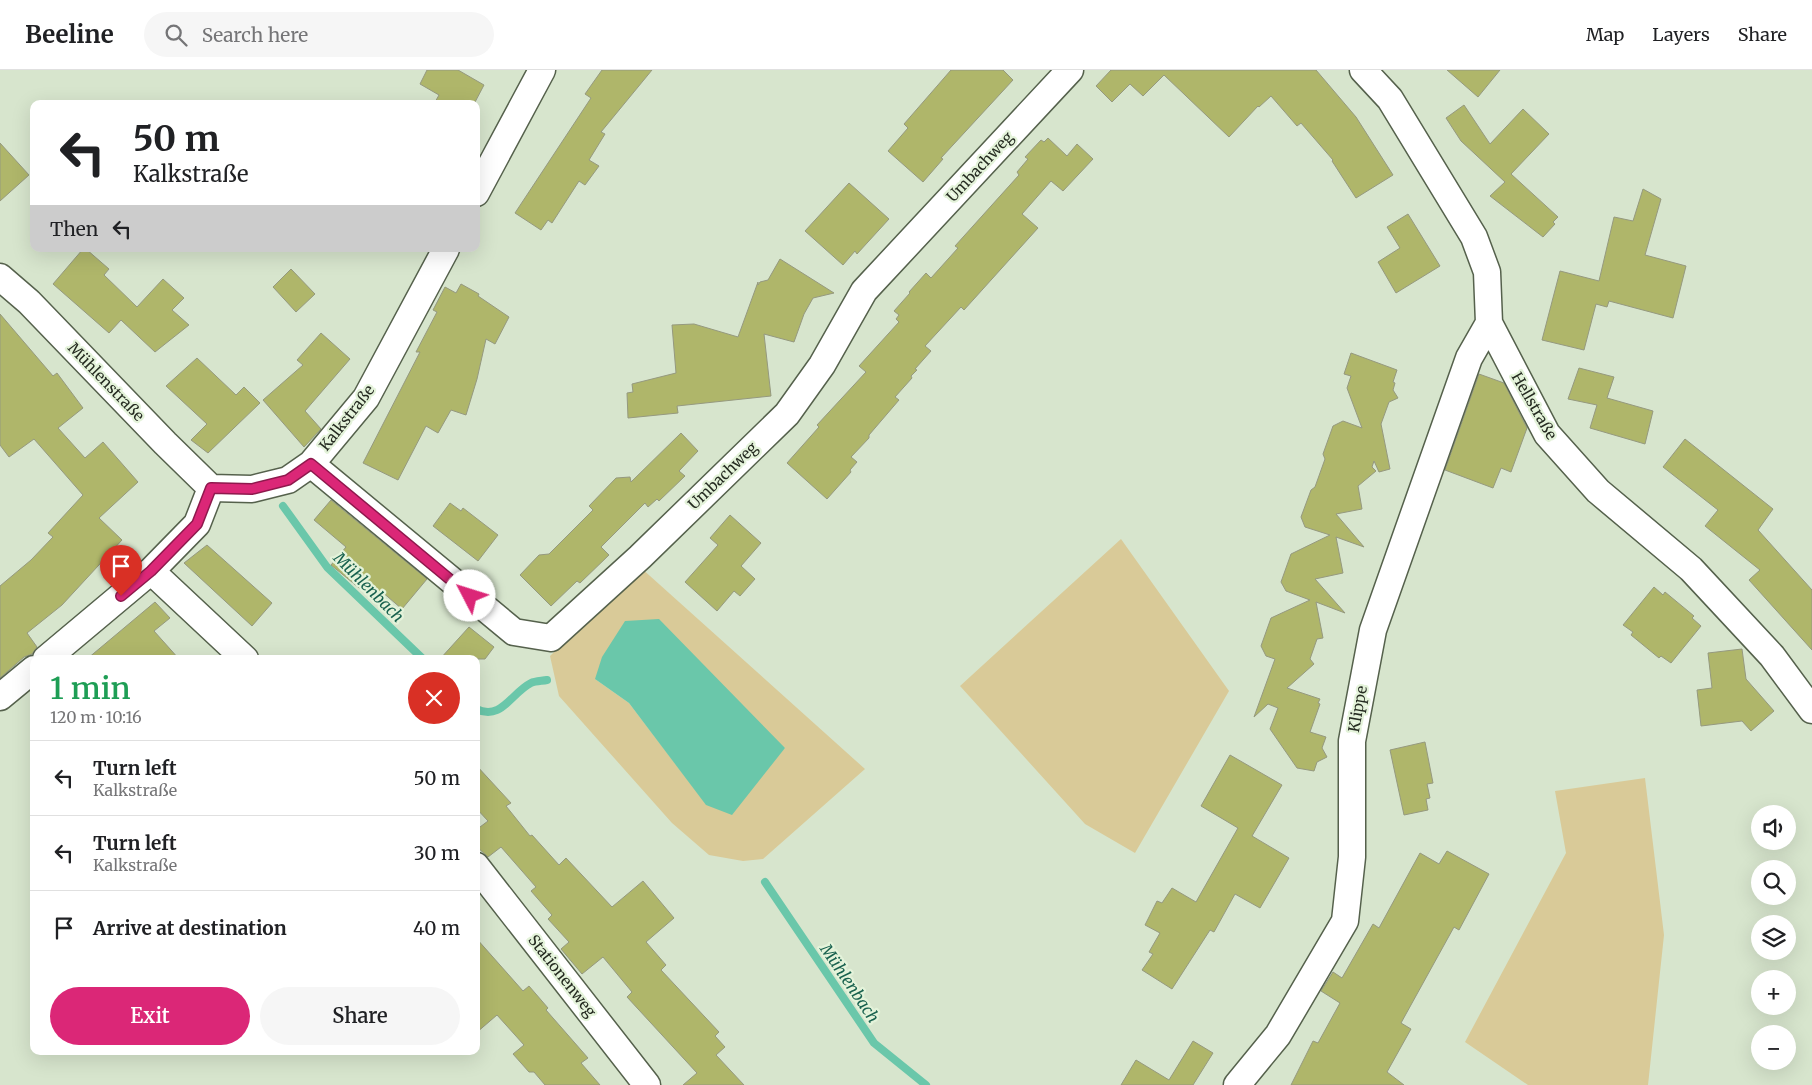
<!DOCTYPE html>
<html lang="en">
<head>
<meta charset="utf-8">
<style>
  :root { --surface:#fff; --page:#f6f6f6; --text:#202124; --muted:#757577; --line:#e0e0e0; --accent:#db2777 }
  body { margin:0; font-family:Merriweather,serif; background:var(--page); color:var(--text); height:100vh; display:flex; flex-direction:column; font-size:19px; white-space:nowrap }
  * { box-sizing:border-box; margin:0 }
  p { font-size:16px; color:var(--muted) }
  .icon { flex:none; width:28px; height:28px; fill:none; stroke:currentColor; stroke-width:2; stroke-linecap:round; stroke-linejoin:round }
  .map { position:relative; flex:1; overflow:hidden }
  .panel { position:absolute; left:30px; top:585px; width:450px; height:400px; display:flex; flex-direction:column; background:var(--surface); border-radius:10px; box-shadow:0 5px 20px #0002 }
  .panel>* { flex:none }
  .guide { position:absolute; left:30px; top:30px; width:450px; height:152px; border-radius:10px; box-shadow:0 5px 20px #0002; background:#fff; color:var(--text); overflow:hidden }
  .buttons { position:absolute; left:1751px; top:735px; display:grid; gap:10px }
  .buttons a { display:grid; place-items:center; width:45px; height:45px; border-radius:50%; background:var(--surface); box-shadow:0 5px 20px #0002; font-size:25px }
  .pin { position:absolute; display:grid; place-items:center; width:42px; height:42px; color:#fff; margin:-51px -21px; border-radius:50% 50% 50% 0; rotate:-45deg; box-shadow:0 0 5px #0007 }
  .pin .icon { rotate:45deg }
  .me { position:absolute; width:55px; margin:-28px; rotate:310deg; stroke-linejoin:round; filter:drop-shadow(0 0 4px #0008) }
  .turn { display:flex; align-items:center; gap:18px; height:105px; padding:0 20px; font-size:22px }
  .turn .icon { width:65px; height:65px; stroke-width:2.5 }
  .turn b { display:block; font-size:35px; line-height:42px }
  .then { display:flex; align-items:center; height:48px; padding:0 20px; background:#0003; gap:10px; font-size:19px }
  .round { display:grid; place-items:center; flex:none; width:52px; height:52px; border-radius:26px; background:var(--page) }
  .head { display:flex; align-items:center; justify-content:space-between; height:85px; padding:0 20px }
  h1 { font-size:30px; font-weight:600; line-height:38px; color:#1e9e55 }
  .primary-button { display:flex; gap:10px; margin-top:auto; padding:10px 20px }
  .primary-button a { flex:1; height:58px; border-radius:30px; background:var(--accent); color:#fff; font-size:20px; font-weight:600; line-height:58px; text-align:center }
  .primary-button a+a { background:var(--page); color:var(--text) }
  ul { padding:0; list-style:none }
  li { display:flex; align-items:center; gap:15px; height:75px; padding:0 20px; border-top:1px solid var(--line) }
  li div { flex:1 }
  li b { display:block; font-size:19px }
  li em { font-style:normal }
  header { display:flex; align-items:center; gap:30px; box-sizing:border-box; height:70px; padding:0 25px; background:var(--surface); border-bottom:1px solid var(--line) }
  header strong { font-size:24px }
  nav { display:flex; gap:28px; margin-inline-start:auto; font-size:18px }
  .search { width:350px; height:45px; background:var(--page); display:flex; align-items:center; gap:12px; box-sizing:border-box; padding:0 18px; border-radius:28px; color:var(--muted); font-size:19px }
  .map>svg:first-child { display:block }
</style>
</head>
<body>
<header>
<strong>Beeline</strong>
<div class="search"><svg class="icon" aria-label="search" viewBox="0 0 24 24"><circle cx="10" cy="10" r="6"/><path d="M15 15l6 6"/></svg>Search here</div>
<nav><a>Map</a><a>Layers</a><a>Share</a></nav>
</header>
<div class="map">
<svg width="1812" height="1015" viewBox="0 0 1812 1015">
  <rect width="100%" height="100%" fill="#d7e5cd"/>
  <path fill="#d9ca98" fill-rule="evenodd" d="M 1121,469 L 1229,621 L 1135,783 L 1085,754 L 960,616 Z
    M 640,497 L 865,699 L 763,789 L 743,791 L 709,785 L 672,753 L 559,626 L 550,586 ZM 595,609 L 785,678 L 706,734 L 629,633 Z
    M 1645,708 L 1664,865 L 1648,1015 L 1528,1015 L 1465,972 L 1566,783 L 1555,721 Z"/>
  <path fill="#6ac7aa" d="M 659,549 L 785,678 L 732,745 L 706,735 L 629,633 L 595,609 L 602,587 L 625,551 Z"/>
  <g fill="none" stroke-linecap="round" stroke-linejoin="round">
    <path stroke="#6ac7aa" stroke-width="8" d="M 283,436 L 327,497 L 423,589
      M 476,639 C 502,651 511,623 531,613 C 535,611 542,611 547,610
      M 765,812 L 874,973 L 926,1015"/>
  </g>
  <path fill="#afb66a" stroke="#95997f" d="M 427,0 L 458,0 L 484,15 L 474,34 L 434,34 L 439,25 L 420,14 Z
    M 602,0 L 652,0 L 601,62 L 605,64 L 589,90 L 599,96 L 585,115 L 579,111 L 552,153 L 548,150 L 541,160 L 515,143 L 591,28 L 585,24 Z
    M 951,0 L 1003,0 L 1013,10 L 941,88 L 943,89 L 923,112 L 888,81 L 908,58 L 904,54 Z
    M 1111,0 L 1316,0 L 1356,47 L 1393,105 L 1356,128 L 1332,91 L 1333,90 L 1301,53 L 1297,56 L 1271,26 L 1259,37 L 1258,36 L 1229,67 L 1164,5 L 1143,26 L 1130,14 L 1112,32 L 1096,16 Z
    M 1447,0 L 1500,0 L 1478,27 Z
    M 1464,35 L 1490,74 L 1523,39 L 1549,64 L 1511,104 L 1558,147 L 1553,152 L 1555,154 L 1543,167 L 1490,126 L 1505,112 L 1461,71 L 1446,48 Z
    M 1048,68 L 1067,86 L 1077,74 L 1093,89 L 1063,121 L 1051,111 L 1022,144 L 1038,158 L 964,240 L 961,237 L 925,276 L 931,281 L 915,299 L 917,300 L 911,306 L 912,308 L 895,327 L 899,330 L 869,365 L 869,368 L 851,387 L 857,392 L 850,400 L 851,402 L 827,429 L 787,393 L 819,357 L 817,355 L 866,302 L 859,296 L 899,252 L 896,249 L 899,245 L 894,241 L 910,223 L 909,222 L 926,203 L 931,208 L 958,178 L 955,176 L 1019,105 L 1017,102 L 1028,89 L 1025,87 L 1041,70 L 1044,72 Z
    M 0,73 L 29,105 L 0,131 Z
    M 849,113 L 889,149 L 857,184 L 855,181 L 843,195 L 805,161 Z
    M 1643,119 L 1661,129 L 1645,185 L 1686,196 L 1673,248 L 1609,231 L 1607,237 L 1596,234 L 1584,280 L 1542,270 L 1560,201 L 1599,211 L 1614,147 L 1633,151 Z
    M 1408,144 L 1440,196 L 1396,223 L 1378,192 L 1400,178 L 1387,157 Z
    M 83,179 L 86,179 L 109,199 L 104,205 L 137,237 L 163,209 L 184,228 L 172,240 L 189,255 L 155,282 L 121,250 L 109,263 L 53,214 Z
    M 780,189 L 834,223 L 813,228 L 804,244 L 794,272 L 764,264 L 771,326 L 677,336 L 678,343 L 628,348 L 627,323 L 633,322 L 632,314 L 676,303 L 672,255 L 694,254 L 738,267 L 758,212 L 758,215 L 760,212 L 768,210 Z
    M 291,199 L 315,224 L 296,242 L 273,217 Z
    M 461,214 L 479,224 L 478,226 L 509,247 L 495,274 L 486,269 L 477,309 L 466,345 L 451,340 L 438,363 L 426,356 L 398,410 L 363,393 L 420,282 L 416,282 L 437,242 L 433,240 L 445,217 L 456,223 Z
    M 0,244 L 53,306 L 57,303 L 83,338 L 58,358 L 85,388 L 103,372 L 138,412 L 99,448 L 122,470 L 62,535 L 27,563 L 37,577 L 32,584 L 24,587 L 0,608 L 0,516 L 31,490 L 53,467 L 48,463 L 83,425 L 34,369 L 9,387 L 0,375 Z
    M 321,263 L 350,289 L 305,341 L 321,359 L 304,377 L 263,330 L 303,295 L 297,290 Z
    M 1351,283 L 1397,300 L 1393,312 L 1395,313 L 1393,320 L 1398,328 L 1389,332 L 1381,354 L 1390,399 L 1379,402 L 1374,391 L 1372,397 L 1376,401 L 1358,416 L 1362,439 L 1336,444 L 1364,477 L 1336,467 L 1343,503 L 1315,509 L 1345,543 L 1316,532 L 1323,568 L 1317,569 L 1310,589 L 1314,594 L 1287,618 L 1320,629 L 1318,633 L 1320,634 L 1310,662 L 1326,667 L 1322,678 L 1327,687 L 1317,692 L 1314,701 L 1297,698 L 1270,659 L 1278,638 L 1268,634 L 1254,647 L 1275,589 L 1266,586 L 1261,576 L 1271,548 L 1310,530 L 1286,521 L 1281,512 L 1291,484 L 1330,465 L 1305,457 L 1301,447 L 1311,420 L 1315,417 L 1325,389 L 1323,384 L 1333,356 L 1343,351 L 1362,358 L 1347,318 L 1351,306 L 1344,304 Z
    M 197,288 L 236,325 L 244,317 L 260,333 L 208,383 L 191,370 L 207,354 L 166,316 Z
    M 1579,298 L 1614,307 L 1607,328 L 1653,341 L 1645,374 L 1590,358 L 1597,335 L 1568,329 Z
    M 1479,304 L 1504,313 L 1527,358 L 1511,402 L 1501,398 L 1493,418 L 1445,400 Z
    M 681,363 L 698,381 L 679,401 L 685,406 L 659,431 L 657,429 L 648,437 L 645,433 L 601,477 L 609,485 L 580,513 L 577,511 L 551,536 L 520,505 L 539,485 L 549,484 L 593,440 L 589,436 L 616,408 L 630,407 L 631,412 Z
    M 1685,369 L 1773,439 L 1758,460 L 1812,520 L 1812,580 L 1749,510 L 1760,500 L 1705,456 L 1718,440 L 1663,397 Z
    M 331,430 L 427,509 L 402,539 L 381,521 L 374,530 L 331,495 L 346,477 L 314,450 Z
    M 450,433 L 461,441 L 463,438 L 498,465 L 478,491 L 433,456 Z
    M 730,445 L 761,473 L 741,496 L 755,509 L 740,526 L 734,521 L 717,541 L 685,512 L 718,475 L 710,468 Z
    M 207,475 L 272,533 L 252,556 L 184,493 Z
    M 1654,517 L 1663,525 L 1665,522 L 1694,546 L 1692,548 L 1701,556 L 1671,593 L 1661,586 L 1659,588 L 1631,565 L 1633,562 L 1623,555 Z
    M 155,532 L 170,548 L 154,561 L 179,589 L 87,589 Z
    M 469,557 L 494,577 L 485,589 L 440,589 Z
    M 1742,579 L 1746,609 L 1774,641 L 1751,661 L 1742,651 L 1701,656 L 1697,620 L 1712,618 L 1708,583 Z
    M 1425,672 L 1433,713 L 1427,714 L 1430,728 L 1426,729 L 1428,740 L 1404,745 L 1390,680 Z
    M 1230,685 L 1282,715 L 1252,766 L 1289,788 L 1260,838 L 1235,824 L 1214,862 L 1210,860 L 1172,919 L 1142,900 L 1153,884 L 1149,882 L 1160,863 L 1145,855 L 1157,831 L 1162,833 L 1172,818 L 1196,832 L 1238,758 L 1201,736 Z
    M 476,695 L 511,733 L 506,736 L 530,766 L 532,765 L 559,795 L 566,788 L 612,837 L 643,811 L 674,848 L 646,872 L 666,895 L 661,900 L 719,962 L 715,966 L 725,977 L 716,985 L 744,1015 L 683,1015 L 697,1003 L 627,927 L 632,922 L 603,887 L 582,904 L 561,879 L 569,872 L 548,849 L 552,845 L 531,821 L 536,817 L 501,777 L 488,787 L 476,776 L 476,760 L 488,751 L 476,738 Z
    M 1447,781 L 1489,804 L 1459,860 L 1454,857 L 1401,953 L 1411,959 L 1387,1002 L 1404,1015 L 1291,1015 L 1313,971 L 1318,973 L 1340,933 L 1321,921 L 1333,902 L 1342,908 L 1373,854 L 1379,858 L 1420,783 L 1439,794 Z
    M 476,868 L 523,921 L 529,916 L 548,938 L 546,940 L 588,988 L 581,993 L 600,1015 L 545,1015 L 534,1002 L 529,1002 L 513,984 L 524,975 L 497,945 L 476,963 Z
    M 1193,971 L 1213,983 L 1193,1015 L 1121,1015 L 1136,990 L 1169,1010 Z"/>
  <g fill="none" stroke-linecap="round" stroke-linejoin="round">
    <g stroke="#55614c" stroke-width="29">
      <path id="minor" d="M 1363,0 L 1390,29 L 1474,167 L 1487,202 L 1489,253 L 1547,364 L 1598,421 L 1691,499 L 1772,586 L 1812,640
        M 476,123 L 542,0
        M 0,207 L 29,232 L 165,373 L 211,418
        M 311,394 L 514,562 L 551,568 L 640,487 L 787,344 L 822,295 L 864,221 L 1070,0
        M 211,418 L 252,419 L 288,410 L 311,394 L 366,328 L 446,179
        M 151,501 L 245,589
        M 46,589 L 151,501 L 197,454 L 211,418
        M 0,627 L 34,599
        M 476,796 L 647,1015
        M 1237,1015 L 1278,965 L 1345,851 L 1352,787 L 1352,671 L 1373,560 L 1469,288 L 1489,253"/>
    </g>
    <use href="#minor" stroke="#fff" stroke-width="26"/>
  </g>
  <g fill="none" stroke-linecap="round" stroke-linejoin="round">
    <g stroke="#8e194d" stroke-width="12">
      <path id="route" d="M 121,526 L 151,501 L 197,454 L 211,418 L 252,419 L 288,410 L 311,394 L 470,526"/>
    </g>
    <use href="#route" stroke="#db2777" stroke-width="9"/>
  </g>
  <g text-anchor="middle" stroke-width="4.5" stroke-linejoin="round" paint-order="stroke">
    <g font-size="15" fill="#252b21" stroke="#e4f3da">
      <text transform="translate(980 97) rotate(-47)" y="5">Umbachweg</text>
      <text transform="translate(106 312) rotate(46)" y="5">Mühlenstraße</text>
      <text transform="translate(1534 336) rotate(60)" y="5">Hellstraße</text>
      <text transform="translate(347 348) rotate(-52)" y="5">Kalkstraße</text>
      <text transform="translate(723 406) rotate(-44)" y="5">Umbachweg</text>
      <text transform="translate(1358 639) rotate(-80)" y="5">Klippe</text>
      <text transform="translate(562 906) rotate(52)" y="5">Stationenweg</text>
    </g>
    <g font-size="16" font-style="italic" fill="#18614e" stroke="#e4f3da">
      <text transform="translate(369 517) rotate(45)" y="6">Mühlenbach</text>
      <text transform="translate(850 913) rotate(56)" y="6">Mühlenbach</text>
    </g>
  </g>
</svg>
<div class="buttons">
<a><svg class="icon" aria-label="sound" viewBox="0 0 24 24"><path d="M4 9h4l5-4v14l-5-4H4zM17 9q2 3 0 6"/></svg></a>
<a><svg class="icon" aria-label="search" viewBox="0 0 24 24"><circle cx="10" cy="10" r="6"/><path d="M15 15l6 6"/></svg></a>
<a><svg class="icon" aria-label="layers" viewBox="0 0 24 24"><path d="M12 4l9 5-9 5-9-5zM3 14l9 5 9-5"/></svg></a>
<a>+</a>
<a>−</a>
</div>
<div class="pin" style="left:121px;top:526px;background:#d93025"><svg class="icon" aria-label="arrive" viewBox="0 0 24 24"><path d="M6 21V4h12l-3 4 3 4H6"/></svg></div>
<svg class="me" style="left:470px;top:526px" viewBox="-20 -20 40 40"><circle r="19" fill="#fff"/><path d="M0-13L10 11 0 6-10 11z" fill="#db2777"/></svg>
<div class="guide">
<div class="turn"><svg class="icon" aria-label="left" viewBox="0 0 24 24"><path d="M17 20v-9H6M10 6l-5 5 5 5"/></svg><div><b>50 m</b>Kalkstraße</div></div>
<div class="then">Then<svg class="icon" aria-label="left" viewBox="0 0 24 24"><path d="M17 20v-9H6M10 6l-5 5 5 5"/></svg></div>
</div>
<section class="panel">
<div class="head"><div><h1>1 min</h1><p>120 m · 10:16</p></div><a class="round" style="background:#d93025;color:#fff"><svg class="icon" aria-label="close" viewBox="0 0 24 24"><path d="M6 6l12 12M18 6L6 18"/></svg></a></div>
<ul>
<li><svg class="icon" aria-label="left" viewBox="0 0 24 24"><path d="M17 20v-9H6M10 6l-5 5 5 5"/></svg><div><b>Turn left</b><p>Kalkstraße</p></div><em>50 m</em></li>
<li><svg class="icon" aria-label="left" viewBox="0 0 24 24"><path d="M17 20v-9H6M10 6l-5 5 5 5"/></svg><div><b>Turn left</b><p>Kalkstraße</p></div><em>30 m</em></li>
<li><svg class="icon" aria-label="arrive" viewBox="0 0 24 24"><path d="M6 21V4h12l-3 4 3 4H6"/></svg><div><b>Arrive at destination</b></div><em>40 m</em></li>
</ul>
<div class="primary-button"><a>Exit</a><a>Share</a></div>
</section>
</div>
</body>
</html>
